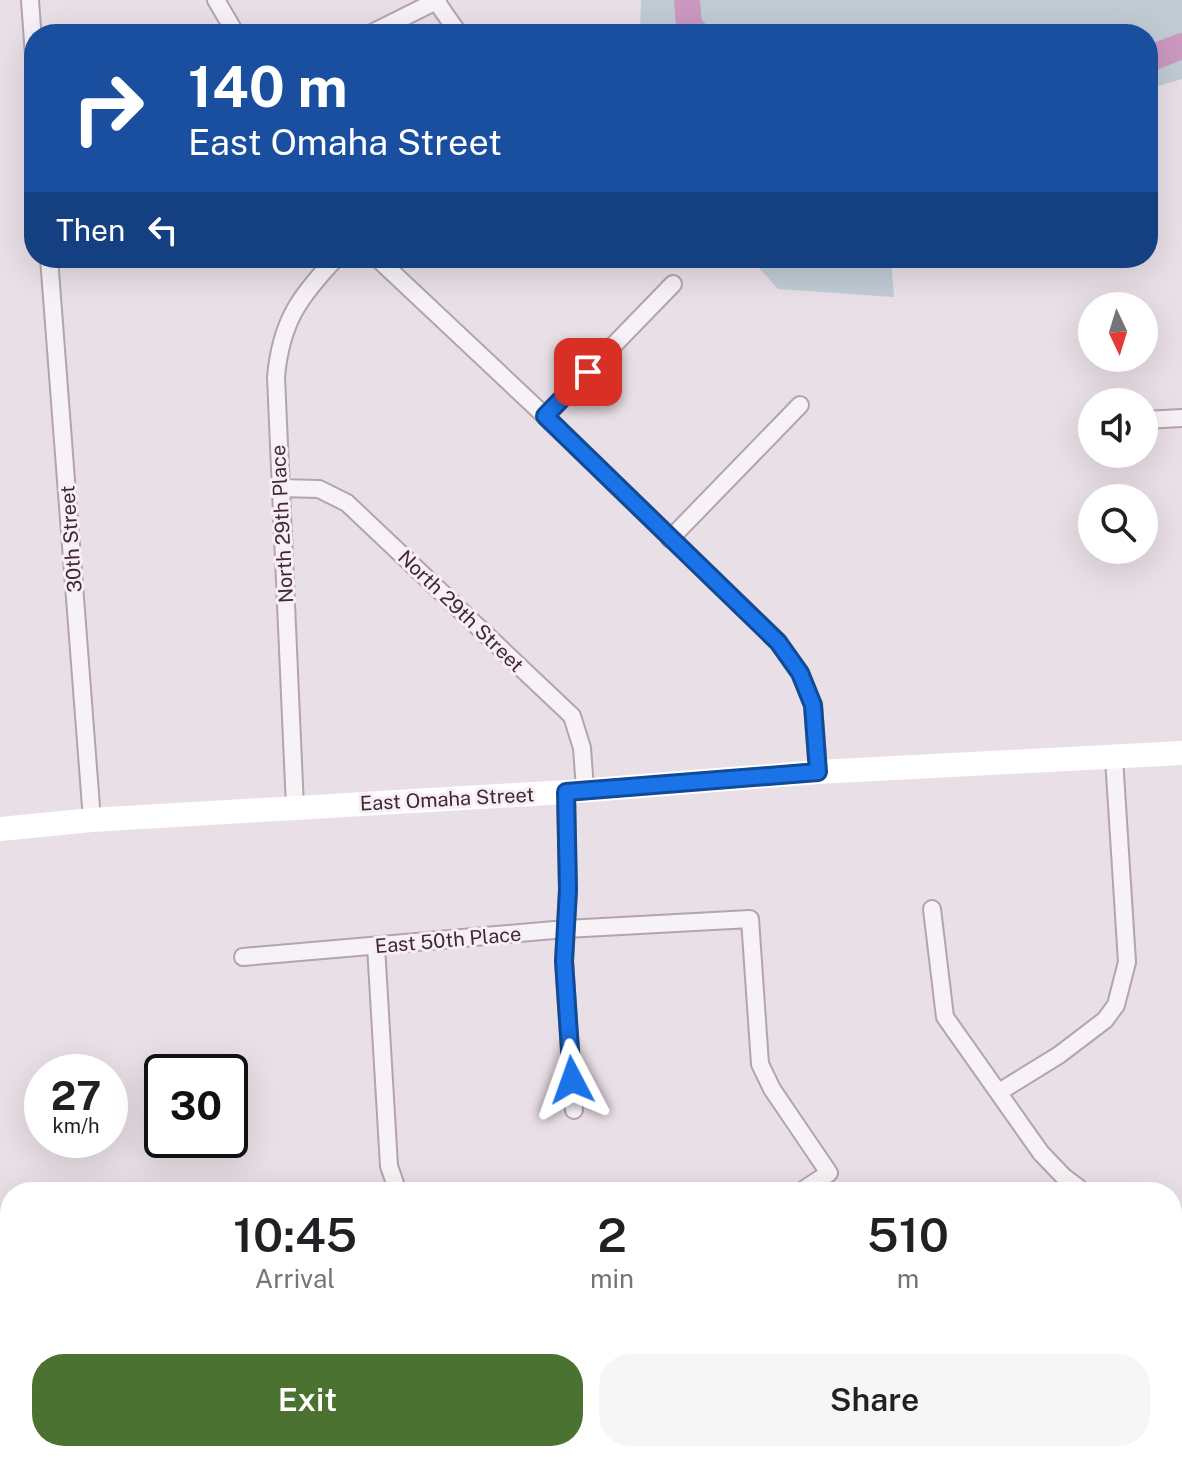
<!DOCTYPE html>
<html lang="en">
<head>
<meta charset="utf-8">
<style>
  :root { --surface:#fff; --page:#f6f6f6; --text:#202124; --muted:#757577; --accent:#4b7230 }
  body { margin:0; font-family:"Public Sans",sans-serif; background:var(--page); color:var(--text); height:100vh; display:flex; flex-direction:column; font-size:30px; white-space:nowrap }
  * { box-sizing:border-box; margin:0 }
  p { font-size:26px; color:var(--muted) }
  .icon { flex:none; width:44px; height:44px; fill:none; stroke:currentColor; stroke-width:2; stroke-linecap:round; stroke-linejoin:round }
  .map { position:relative; flex:1; overflow:hidden }
  .sheet { position:absolute; left:0px; top:1182px; width:1182px; height:280px; display:flex; flex-direction:column; background:var(--surface); border-radius:32px 32px 0 0; box-shadow:0 8px 32px #0002 }
  .sheet>* { flex:none }
  .top-card { position:absolute; left:24px; top:24px; width:1134px; height:244px; border-radius:32px; box-shadow:0 8px 32px #0002; background:#1a4fa0; color:#fff; overflow:hidden }
  .needle { width:52px; rotate:176deg }
  .controls { position:absolute; left:1078px; top:292px; display:grid; gap:16px }
  .controls a { display:grid; place-items:center; width:80px; height:80px; border-radius:50%; background:var(--surface); box-shadow:0 8px 32px #0002; font-size:40px }
  .speed { position:absolute; left:24px; top:1054px; display:flex; gap:16px; font-size:40px; font-weight:700; text-align:center }
  .speed>* { display:grid; place-content:center; width:104px; height:104px; border-radius:50%; background:var(--surface); box-shadow:0 8px 32px #0002; line-height:1 }
  .speed small { font-size:20px; font-weight:400 }
  .speed .limit { border:4px solid #111; border-radius:12px; background:#fff; color:#111 }
  .pin { position:absolute; display:grid; place-items:center; width:68px; height:68px; color:#fff; margin:-34px; border-radius:16px; box-shadow:0 4px 12px #0006 }
  .me { position:absolute; width:88px; margin:-44px; rotate:356deg; stroke-linejoin:round; filter:drop-shadow(0 0 6px #0008) }
  .turn { display:flex; align-items:center; gap:28px; height:168px; padding:0 32px; font-size:36px }
  .turn .icon { width:104px; height:104px; stroke-width:2.5 }
  .turn b { display:block; font-size:56px; line-height:68px }
  .then { display:flex; align-items:center; height:76px; padding:0 32px; background:#0003; gap:16px; font-size:30px }
  .eta { display:flex; justify-content:space-evenly; align-items:center; height:136px; text-align:center }
  .eta b { font-size:48px; font-weight:600; line-height:56px }
  .button { display:flex; gap:16px; margin-top:auto; padding:16px 32px }
  .button a { flex:1; height:92px; border-radius:32px; background:var(--accent); color:#fff; font-size:32px; font-weight:600; line-height:92px; text-align:center }
  .button a+a { background:var(--page); color:var(--text) }
  .map>svg:first-child { display:block }
</style>
</head>
<body>
<div class="map">
<svg width="1182" height="1462" viewBox="0 0 1182 1462">
  <rect width="100%" height="100%" fill="#e9dfe6"/>
  <path fill="#c0cbd4" d="M 641,0 L 1182,0 L 1182,79 L 1148,89 L 1148,34 L 640,34 Z
    M 750,258 L 891,258 L 894,297 L 778,289 Z
    M 1182,1388 L 1182,1444 L 1172,1446 L 1172,1395 Z"/>
  <g fill="none" stroke-linecap="round" stroke-linejoin="round">
    <path stroke="#cb98c0" stroke-width="26" d="M 687,0 L 689,25 L 697,34
      M 1148,59 L 1182,46"/>
    <g stroke="#b3a4ae" stroke-width="20">
      <path id="street" d="M 30,0 L 34,56
        M 216,0 L 236,34
        M 436,1 L 459,34
        M 370,34 L 438,0
        M 49,258 L 92,820
        M 377,258 L 545,416 L 778,642 L 800,673 L 813,705 L 818,772
        M 545,416 L 673,284
        M 1144,420 L 1182,418
        M 280,488 L 319,489 L 347,503 L 572,716 L 582,748 L 585,789
        M 670,539 L 800,405
        M 566,792 L 568,890 L 564,961 L 574,1110
        M 295,808 L 276,377 C 281,322 299,297 336,258
        M 932,909 L 945,1017 L 1041,1153 L 1064,1177 L 1084,1192
        M 376,946 L 389,1166 L 398,1192
        M 243,957 L 566,929 L 750,919 L 760,1064 L 772,1089 L 829,1173 L 800,1192
        M 999,1092 L 1059,1055 L 1105,1020 L 1116,1005 L 1127,962 L 1114,758
        M 0,1249 L 10,1319
        M 0,1338 L 10,1337
        M 18,1452 L 18,1462
        M 791,1452 L 797,1462
        M 1051,1452 L 1057,1462
        M 398,1462 L 413,1452
        M 899,1462 L 914,1452"/>
    </g>
    <use href="#street" stroke="#f7f2f6" stroke-width="16"/>
    <path stroke="#fff" stroke-width="24" d="M 0,829 L 92,820 L 566,792 L 818,772 L 1182,753"/>
  </g>
  <g fill="none" stroke-linecap="round" stroke-linejoin="round">
    <g stroke="#114b97" stroke-width="20">
      <path id="route" d="M 572,1080 L 564,961 L 568,890 L 566,792 L 818,772 L 813,705 L 800,673 L 778,642 L 545,416 L 588,372"/>
    </g>
    <use href="#route" stroke="#1a73e8" stroke-width="14"/>
  </g>
  <g text-anchor="middle" stroke-width="6" stroke-linejoin="round" paint-order="stroke">
    <g font-size="20" fill="#412738" stroke="#f7eff4">
      <text transform="translate(282 524) rotate(-93)" y="7">North 29th Place</text>
      <text transform="translate(71 539) rotate(-94)" y="7">30th Street</text>
      <text transform="translate(461 611) rotate(44)" y="7">North 29th Street</text>
      <text transform="translate(447 799) rotate(-3)" y="7">East Omaha Street</text>
      <text transform="translate(448 940) rotate(-5)" y="7">East 50th Place</text>
    </g>
  </g>
</svg>
<div class="controls">
<a><svg class="needle" viewBox="-14 -14 28 28"><path d="M0-13l5 13h-10z" fill="#e53935"/><path d="M0 13l5-13h-10z" fill="#757577"/></svg></a>
<a><svg class="icon" aria-label="sound" viewBox="0 0 24 24"><path d="M4 9h4l5-4v14l-5-4H4zM17 9q2 3 0 6"/></svg></a>
<a><svg class="icon" aria-label="search" viewBox="0 0 24 24"><circle cx="10" cy="10" r="6"/><path d="M15 15l6 6"/></svg></a>
</div>
<div class="speed"><div>27<small>km/h</small></div><div class="limit">30</div></div>
<div class="pin" style="left:588px;top:372px;background:#d93025"><svg class="icon" aria-label="arrive" viewBox="0 0 24 24"><path d="M6 21V4h12l-3 4 3 4H6"/></svg></div>
<svg class="me" style="left:572px;top:1080px" viewBox="-20 -20 40 40"><path d="M0-17L14 15 0 8-14 15z" fill="#1a73e8" stroke="#fff" stroke-width="4"/></svg>
<div class="top-card">
<div class="turn"><svg class="icon" aria-label="right" viewBox="0 0 24 24"><path d="M7 20v-9h11M14 6l5 5-5 5"/></svg><div><b>140 m</b>East Omaha Street</div></div>
<div class="then">Then<svg class="icon" aria-label="left" viewBox="0 0 24 24"><path d="M17 20v-9H6M10 6l-5 5 5 5"/></svg></div>
</div>
<section class="sheet">
<div class="eta">
<div><b>10:45</b><p>Arrival</p></div>
<div><b>2</b><p>min</p></div>
<div><b>510</b><p>m</p></div>
</div>
<div class="button"><a>Exit</a><a>Share</a></div>
</section>
</div>
</body>
</html>
